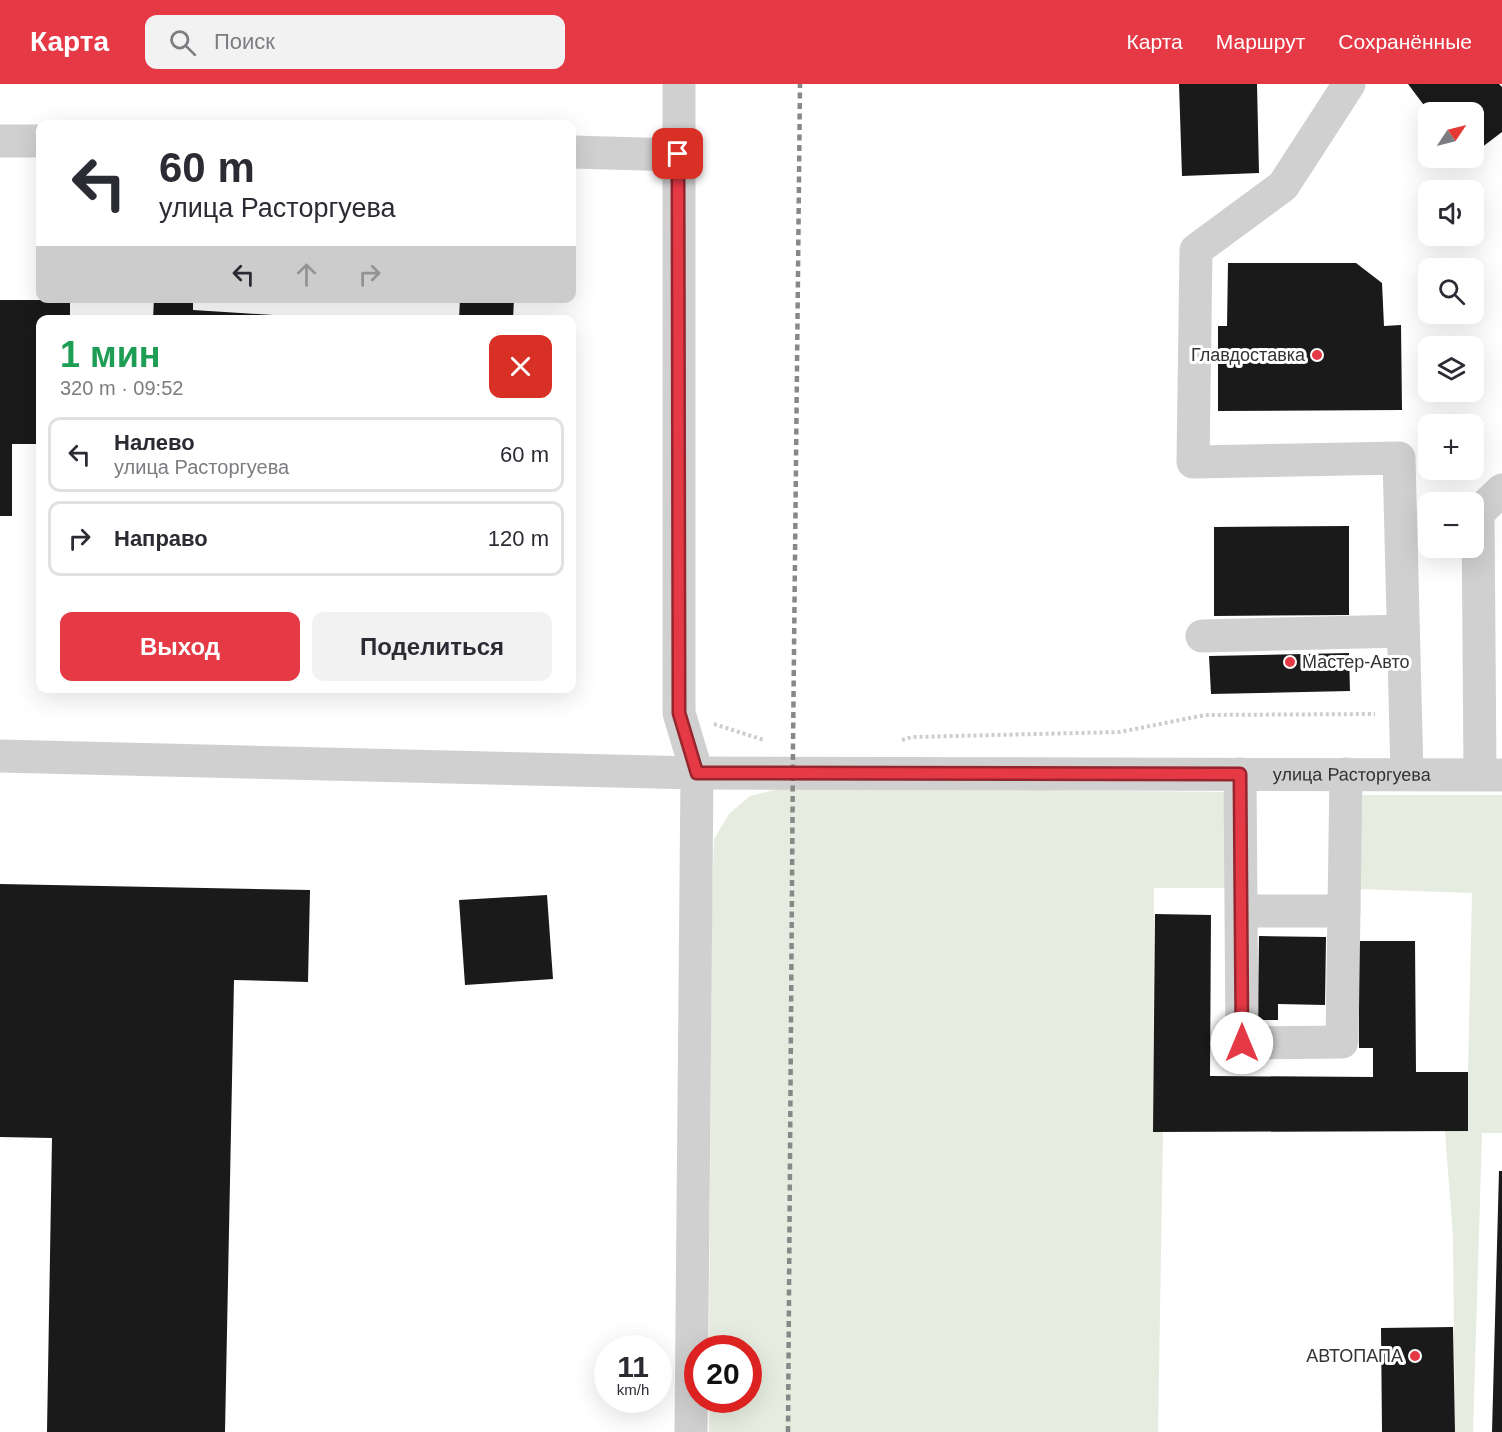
<!DOCTYPE html>
<html lang="ru">
<head>
<meta charset="utf-8">
<style>
  :root { --surface:#fff; --page:#f2f2f3; --text:#2b2b33; --muted:#7c7c81; --line:#e1e1e2; --accent:#e63946 }
  body { margin:0; font-family:Helvetica,sans-serif; background:var(--page); color:var(--text); height:100vh; display:flex; flex-direction:column; font-size:22px; white-space:nowrap }
  * { box-sizing:border-box; margin:0 }
  p { font-size:20px; color:var(--muted) }
  .icon { flex:none; width:33px; height:33px; fill:none; stroke:currentColor; stroke-width:2; stroke-linecap:round; stroke-linejoin:round }
  .map { position:relative; flex:1; overflow:hidden }
  .sheet { position:absolute; left:36px; top:231px; width:540px; height:378px; display:flex; flex-direction:column; background:var(--surface); border-radius:12px; box-shadow:0 6px 24px #0002 }
  .sheet>* { flex:none }
  .guide { position:absolute; left:36px; top:36px; width:540px; height:183px; border-radius:12px; box-shadow:0 6px 24px #0002; background:#fff; color:var(--text); overflow:hidden }
  .needle { width:39px; rotate:55deg }
  .tools { position:absolute; left:1418px; top:18px; display:grid; gap:12px }
  .tools a { display:grid; place-items:center; width:66px; height:66px; border-radius:12px; background:var(--surface); box-shadow:0 6px 24px #0002; font-size:30px }
  .speed { position:absolute; left:594px; top:1251px; display:flex; gap:12px; font-size:30px; font-weight:700; text-align:center }
  .speed>* { display:grid; place-content:center; width:78px; height:78px; border-radius:50%; background:var(--surface); box-shadow:0 6px 24px #0002; line-height:1 }
  .speed small { font-size:15px; font-weight:400 }
  .speed .limit { border:9px solid #d22; background:#fff; color:#111 }
  .pin { position:absolute; display:grid; place-items:center; width:51px; height:51px; color:#fff; margin:-26px; border-radius:12px; box-shadow:0 3px 9px #0006 }
  .me { position:absolute; width:66px; margin:-33px; rotate:0deg; stroke-linejoin:round; filter:drop-shadow(0 0 4px #0008) }
  .turn { display:flex; align-items:center; gap:21px; height:126px; padding:0 24px; font-size:27px }
  .turn .icon { width:78px; height:78px; stroke-width:2.5 }
  .turn b { display:block; font-size:42px; line-height:51px }
  .lanes { display:flex; align-items:center; height:57px; padding:0 24px; background:#0003; justify-content:center; gap:30px; direction:ltr }
  .lanes .off { opacity:.35 }
  .round { display:grid; place-items:center; flex:none; width:63px; height:63px; border-radius:12px; background:var(--page) }
  .headline { display:flex; align-items:center; justify-content:space-between; height:102px; padding:0 24px }
  h1 { font-size:36px; font-weight:700; line-height:45px; color:#1e9e55 }
  .action { display:flex; gap:12px; margin-top:auto; padding:12px 24px }
  .action a { flex:1; height:69px; border-radius:12px; background:var(--accent); color:#fff; font-size:24px; font-weight:700; line-height:69px; text-align:center }
  .action a+a { background:var(--page); color:var(--text) }
  ul { padding:0; list-style:none }
  li { display:flex; align-items:center; gap:18px; height:75px; margin:0 12px 9px; padding:0 12px; border:3px solid var(--line); border-radius:12px }
  li div { flex:1 }
  li b { display:block; font-size:22px }
  li em { font-style:normal }
  header { display:flex; align-items:center; gap:36px; box-sizing:border-box; height:84px; padding:0 30px; background:var(--accent); color:#fff }
  header strong { font-size:28px }
  nav { display:flex; gap:33px; margin-inline-start:auto; font-size:21px }
  .search { width:420px; height:54px; background:var(--page); display:flex; align-items:center; gap:15px; box-sizing:border-box; padding:0 21px; border-radius:12px; color:var(--muted); font-size:22px }
  .map>svg:first-child { display:block }
</style>
</head>
<body>
<header>
<strong>Карта</strong>
<div class="search"><svg class="icon" aria-label="search" viewBox="0 0 24 24"><circle cx="10" cy="10" r="6"/><path d="M15 15l6 6"/></svg>Поиск</div>
<nav><a>Карта</a><a>Маршрут</a><a>Сохранённые</a></nav>
</header>
<div class="map">
<svg width="1502" height="1348" viewBox="0 0 1502 1348">
  <rect width="100%" height="100%" fill="#fff"/>
  <path fill="#e6ecdf" d="M 843,704 L 1226,708 L 1227,804 L 1154,804 L 1153,1048 L 1163,1048 L 1158,1348 L 709,1348 L 709,1316 L 748,1316 L 748,1264 L 709,1264 L 712,812 L 714,755 L 729,730 L 750,712 L 778,705 Z
    M 1358,711 L 1502,711 L 1502,1049 L 1482,1049 L 1473,1348 L 1455,1348 L 1453,1153 L 1445,1047 L 1468,988 L 1472,809 L 1357,805 Z"/>
  <path fill="#1a1a1a" d="M 1179,0 L 1257,0 L 1259,89 L 1182,92 Z
    M 1408,0 L 1499,0 L 1502,3 L 1502,48 L 1473,70 L 1473,28 L 1429,28 Z
    M 1228,179 L 1356,179 L 1382,199 L 1384,242 L 1401,241 L 1402,326 L 1218,327 L 1218,242 L 1227,242 Z
    M 154,214 L 193,214 L 193,226 L 319,234 L 319,236 L 153,236 Z
    M 460,214 L 514,214 L 513,236 L 459,236 Z
    M 0,216 L 70,216 L 70,236 L 40,236 L 40,360 L 12,360 L 12,432 L 0,432 Z
    M 1349,442 L 1349,531 L 1214,532 L 1214,443 Z
    M 1349,569 L 1350,607 L 1211,610 L 1209,572 Z
    M 0,800 L 310,806 L 308,898 L 234,896 L 225,1348 L 47,1348 L 52,1054 L 0,1053 Z
    M 547,811 L 553,895 L 465,901 L 459,816 Z
    M 1155,830 L 1211,831 L 1210,992 L 1373,993 L 1373,964 L 1359,964 L 1359,857 L 1415,857 L 1416,988 L 1468,988 L 1468,1047 L 1153,1048 Z
    M 1259,852 L 1326,853 L 1325,921 L 1278,920 L 1278,936 L 1258,936 Z
    M 1499,1087 L 1502,1087 L 1502,1348 L 1492,1348 Z
    M 1453,1243 L 1455,1348 L 1382,1348 L 1381,1244 Z"/>
  <g fill="none" stroke-linecap="round" stroke-linejoin="round">
    <path stroke="#cdcdcd" stroke-width="4" stroke-dasharray="3 3" stroke-linecap="butt" d="M 714,640 L 764,656
      M 902,656 L 912,653 L 1120,648 L 1205,631 L 1375,630"/>
    <g stroke="#d0d0d0" stroke-width="33">
      <path d="M 679,0 L 679,629 L 697,689 L 691,1348"/>
      <path d="M 1349,0 L 1283,102 L 1196,166 L 1193,378 L 1399,374 L 1407,690"/>
      <path d="M 0,57 L 40,57"/>
      <path d="M 572,68 L 678,71"/>
      <path d="M 1202,552 L 1403,547"/>
      <path id="s1" d="M 0,672 L 697,689 L 1502,691"/>
      <path d="M 1240,690 L 1242,959 L 1342,958 L 1346,690"/>
      <path d="M 1480,690 L 1478,429 L 1502,406"/>
      <path d="M 1242,827 L 1344,827"/>
    </g>
    <path stroke="#888" stroke-width="4.5" stroke-dasharray="6 4.5" stroke-linecap="butt" d="M 788,1348 L 793,663 L 800,0"/>
  </g>
  <g fill="none" stroke-linecap="round" stroke-linejoin="round">
    <g stroke="#96252e" stroke-width="15">
      <path id="route" d="M 678,70 L 679,629 L 697,689 L 1240,690 L 1242,959"/>
    </g>
    <use href="#route" stroke="#e63946" stroke-width="10"/>
  </g>
  <g fill="#e63946" stroke="#fff" stroke-width="2">
    <circle cx="1317" cy="271" r="6"/>
    <circle cx="1290" cy="578" r="6"/>
    <circle cx="1415" cy="1272" r="6"/>
  </g>
  <g text-anchor="middle" stroke-width="6" stroke-linejoin="round" paint-order="stroke">
    <g font-size="18" fill="#333" stroke="#fff" text-anchor="end">
      <text x="1305" y="277">Главдоставка</text>
      <text x="1302" y="584" text-anchor="start">Мастер-Авто</text>
      <text x="1403" y="1278">АВТОПАПА</text>
    </g>
    <g font-size="18" fill="#333" stroke="#fff">
      <text dy="6" stroke="none"><textPath href="#s1" startOffset="1352">улица Расторгуева</textPath></text>
    </g>
  </g>
</svg>
<div class="tools">
<a><svg class="needle" viewBox="-14 -14 28 28"><path d="M0-13l5 13h-10z" fill="#e53935"/><path d="M0 13l5-13h-10z" fill="#7c7c81"/></svg></a>
<a><svg class="icon" aria-label="sound" viewBox="0 0 24 24"><path d="M4 9h4l5-4v14l-5-4H4zM17 9q2 3 0 6"/></svg></a>
<a><svg class="icon" aria-label="search" viewBox="0 0 24 24"><circle cx="10" cy="10" r="6"/><path d="M15 15l6 6"/></svg></a>
<a><svg class="icon" aria-label="layers" viewBox="0 0 24 24"><path d="M12 4l9 5-9 5-9-5zM3 14l9 5 9-5"/></svg></a>
<a>+</a>
<a>−</a>
</div>
<div class="speed"><div>11<small>km/h</small></div><div class="limit">20</div></div>
<div class="pin" style="left:678px;top:70px;background:#d93025"><svg class="icon" aria-label="arrive" viewBox="0 0 24 24"><path d="M6 21V4h12l-3 4 3 4H6"/></svg></div>
<svg class="me" style="left:1242px;top:959px" viewBox="-20 -20 40 40"><circle r="19" fill="#fff"/><path d="M0-13L10 11 0 6-10 11z" fill="#e63946"/></svg>
<div class="guide">
<div class="turn"><svg class="icon" aria-label="left" viewBox="0 0 24 24"><path d="M17 20v-9H6M10 6l-5 5 5 5"/></svg><div><b>60 m</b>улица Расторгуева</div></div>
<div class="lanes"><svg class="icon" aria-label="left" viewBox="0 0 24 24"><path d="M17 20v-9H6M10 6l-5 5 5 5"/></svg><svg class="icon off" aria-label="ahead" viewBox="0 0 24 24"><path d="M12 20V5M6 11l6-6 6 6"/></svg><svg class="icon off" aria-label="right" viewBox="0 0 24 24"><path d="M7 20v-9h11M14 6l5 5-5 5"/></svg></div>
</div>
<section class="sheet">
<div class="headline"><div><h1>1 мин</h1><p>320 m · 09:52</p></div><a class="round" style="background:#d93025;color:#fff"><svg class="icon" aria-label="close" viewBox="0 0 24 24"><path d="M6 6l12 12M18 6L6 18"/></svg></a></div>
<ul>
<li><svg class="icon" aria-label="left" viewBox="0 0 24 24"><path d="M17 20v-9H6M10 6l-5 5 5 5"/></svg><div><b>Налево</b><p>улица Расторгуева</p></div><em>60 m</em></li>
<li><svg class="icon" aria-label="right" viewBox="0 0 24 24"><path d="M7 20v-9h11M14 6l5 5-5 5"/></svg><div><b>Направо</b></div><em>120 m</em></li>
</ul>
<div class="action"><a>Выход</a><a>Поделиться</a></div>
</section>
</div>
</body>
</html>
